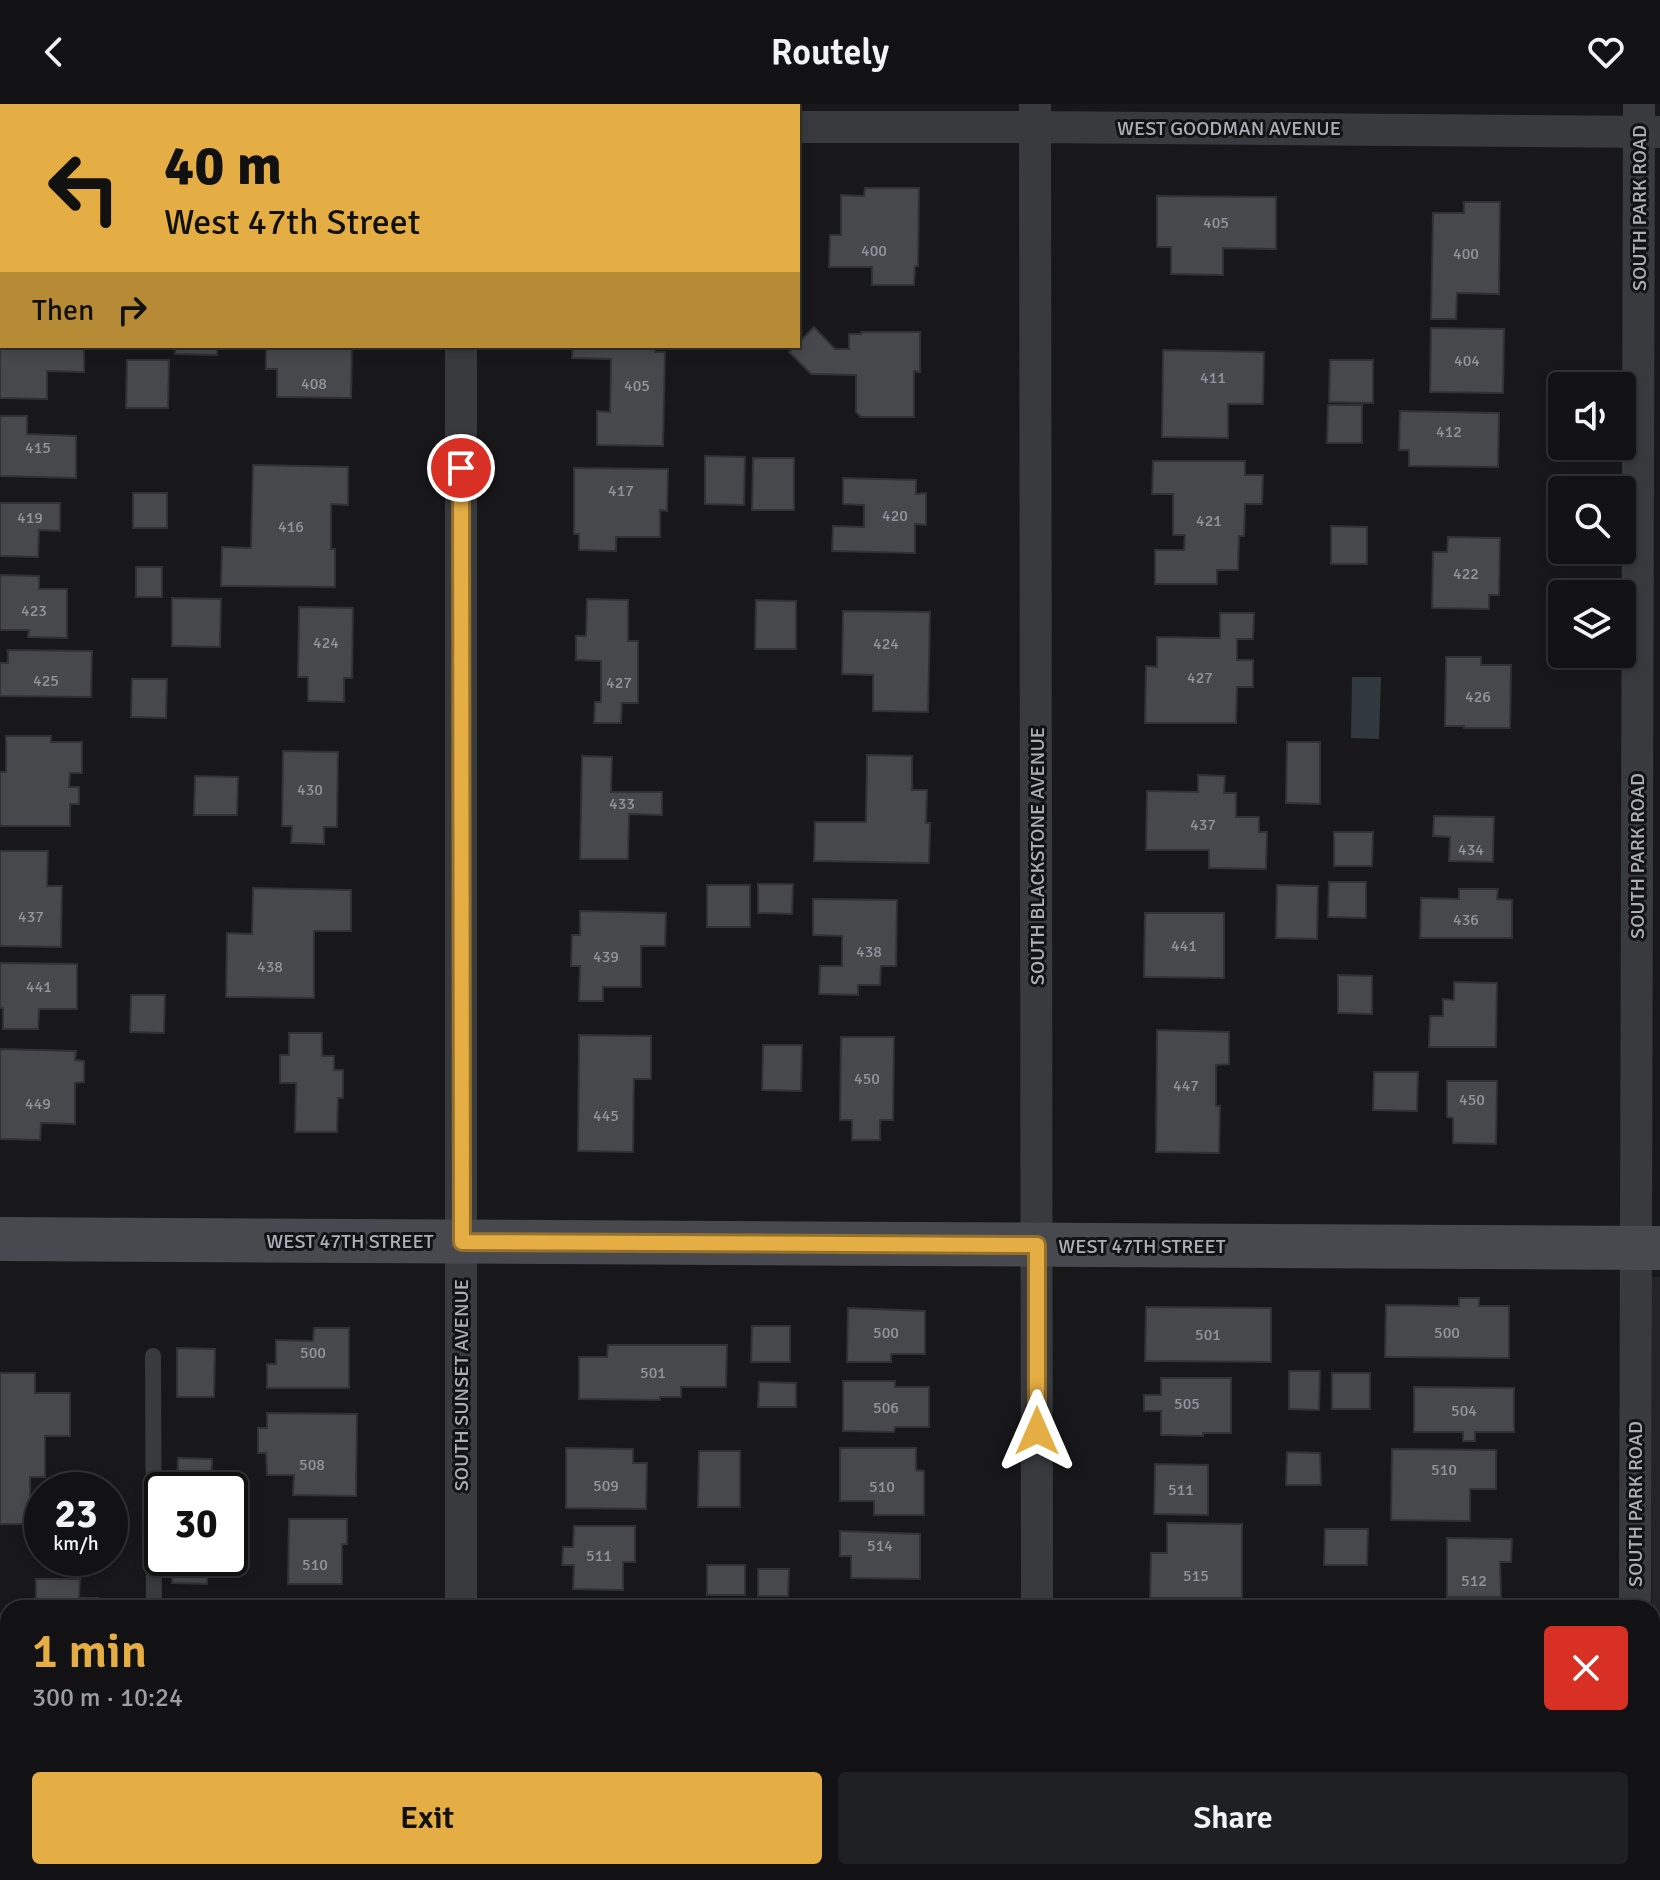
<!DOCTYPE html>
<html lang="en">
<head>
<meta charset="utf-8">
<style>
  :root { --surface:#121214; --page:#1f2022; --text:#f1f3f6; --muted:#9c9ea0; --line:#313234; --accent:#e5ae44 }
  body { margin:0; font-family:Signika,sans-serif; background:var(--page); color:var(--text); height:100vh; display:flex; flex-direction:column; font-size:30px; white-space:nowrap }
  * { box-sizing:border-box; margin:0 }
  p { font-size:26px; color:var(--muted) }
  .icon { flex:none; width:44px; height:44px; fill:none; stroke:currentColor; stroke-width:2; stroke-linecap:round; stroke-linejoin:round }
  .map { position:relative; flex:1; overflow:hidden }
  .details { position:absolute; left:0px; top:1496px; width:1660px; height:280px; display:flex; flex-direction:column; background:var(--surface); border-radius:24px 24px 0 0; box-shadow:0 4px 12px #0003,0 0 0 2px var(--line) }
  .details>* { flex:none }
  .guide { position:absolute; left:0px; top:0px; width:800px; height:244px; box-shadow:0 4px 12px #0003,0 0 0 2px var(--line); background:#e5ae44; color:#111; overflow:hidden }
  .tools { position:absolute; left:1548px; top:268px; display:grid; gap:16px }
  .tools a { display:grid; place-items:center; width:88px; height:88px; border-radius:8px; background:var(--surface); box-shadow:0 4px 12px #0003,0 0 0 2px var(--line); font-size:40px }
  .speed { position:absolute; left:24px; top:1368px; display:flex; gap:16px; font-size:40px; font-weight:700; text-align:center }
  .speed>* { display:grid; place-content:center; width:104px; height:104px; border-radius:50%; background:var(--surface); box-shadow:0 4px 12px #0003,0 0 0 2px var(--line); line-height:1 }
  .speed small { font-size:20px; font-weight:400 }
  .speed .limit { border:4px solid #111; border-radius:12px; background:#fff; color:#111 }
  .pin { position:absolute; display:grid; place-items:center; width:68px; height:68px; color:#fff; margin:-34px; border:4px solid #fff; border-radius:50%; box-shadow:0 2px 8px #0007 }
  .me { position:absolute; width:88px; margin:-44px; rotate:0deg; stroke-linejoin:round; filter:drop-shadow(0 0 6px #0008) }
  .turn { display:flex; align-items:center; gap:28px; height:168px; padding:0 32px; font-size:36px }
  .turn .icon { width:104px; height:104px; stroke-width:2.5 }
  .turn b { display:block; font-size:56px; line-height:68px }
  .then { display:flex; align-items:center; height:76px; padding:0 32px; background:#0003; gap:16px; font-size:30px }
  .round { display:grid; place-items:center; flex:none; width:84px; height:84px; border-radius:8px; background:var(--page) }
  .headline { display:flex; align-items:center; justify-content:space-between; height:136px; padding:0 32px }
  h1 { font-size:48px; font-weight:600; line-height:60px; color:var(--accent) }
  .action { display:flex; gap:16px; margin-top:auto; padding:16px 32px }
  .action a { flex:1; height:92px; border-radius:8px; background:var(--accent); color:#111; font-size:32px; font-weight:600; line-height:92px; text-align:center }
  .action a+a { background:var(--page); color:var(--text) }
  header { display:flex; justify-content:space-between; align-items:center; height:104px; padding:0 32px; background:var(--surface); font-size:36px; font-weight:600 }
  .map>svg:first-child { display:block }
</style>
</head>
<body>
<header><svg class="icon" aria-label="back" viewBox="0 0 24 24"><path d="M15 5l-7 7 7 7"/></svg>Routely<svg class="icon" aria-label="heart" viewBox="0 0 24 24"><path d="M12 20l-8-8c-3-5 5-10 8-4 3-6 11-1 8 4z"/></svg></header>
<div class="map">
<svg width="1660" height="1776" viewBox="0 0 1660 1776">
  <rect width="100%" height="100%" fill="#18181a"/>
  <path fill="#242427" d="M 1651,1173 L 1660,1173 L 1660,1572 L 1652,1572 Z"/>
  <path fill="#31393f" d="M 1352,573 L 1381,573 L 1379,635 L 1351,634 Z"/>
  <path fill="#47484c" stroke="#323235" stroke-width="2" d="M 865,84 L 919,84 L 918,162 L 915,162 L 914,181 L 872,181 L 872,163 L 829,163 L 830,131 L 841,131 L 841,91 L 864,92 Z
    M 1157,92 L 1276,93 L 1276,145 L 1223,144 L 1223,171 L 1171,170 L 1171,143 L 1157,143 Z
    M 1464,98 L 1500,98 L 1499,190 L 1457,189 L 1456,215 L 1431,215 L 1433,109 L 1464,109 Z
    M 814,223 L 835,245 L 849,245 L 849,230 L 861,230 L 861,228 L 920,228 L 920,268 L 914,267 L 914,313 L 861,313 L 856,308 L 856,271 L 811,270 L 789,248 L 795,242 L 798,242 L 798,239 Z
    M 1431,224 L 1504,225 L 1503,289 L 1430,288 Z
    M 0,232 L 2,232 L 2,242 L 84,242 L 84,268 L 47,267 L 47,295 L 0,294 Z
    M 176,242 L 217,242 L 217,251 L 175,250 Z
    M 266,242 L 352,242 L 351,294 L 277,293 L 277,265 L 266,265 Z
    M 573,242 L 655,242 L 655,248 L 665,248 L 663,342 L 597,341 L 597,307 L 610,308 L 611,255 L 572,254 Z
    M 1163,246 L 1264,248 L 1263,300 L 1228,300 L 1228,334 L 1162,333 Z
    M 127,256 L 169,256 L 168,304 L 126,304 Z
    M 1330,256 L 1373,256 L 1373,299 L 1329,298 Z
    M 1328,301 L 1362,301 L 1362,339 L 1327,339 Z
    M 1400,307 L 1499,309 L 1498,363 L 1409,362 L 1409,346 L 1399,346 Z
    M 0,312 L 27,312 L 27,330 L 76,332 L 76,374 L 0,372 Z
    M 705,352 L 745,353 L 744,401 L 705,400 Z
    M 753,354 L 794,354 L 794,406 L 752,406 Z
    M 1153,357 L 1245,357 L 1245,371 L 1263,371 L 1262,400 L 1245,400 L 1244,432 L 1239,432 L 1238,466 L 1217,466 L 1217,480 L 1155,480 L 1155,446 L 1184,446 L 1185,431 L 1173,431 L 1173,390 L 1152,390 Z
    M 253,361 L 348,363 L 348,401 L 331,400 L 331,445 L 335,445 L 335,483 L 221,482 L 222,443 L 251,444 Z
    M 574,364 L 668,365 L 667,407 L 660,406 L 660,433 L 616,433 L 616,447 L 579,446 L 579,430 L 574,430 Z
    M 843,374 L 916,376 L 916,390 L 926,389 L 926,421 L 915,420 L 915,449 L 832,447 L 833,422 L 864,423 L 864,401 L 843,400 Z
    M 133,389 L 167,389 L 167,424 L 133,424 Z
    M 0,399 L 60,399 L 60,427 L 39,426 L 38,453 L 0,452 Z
    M 1331,422 L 1367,423 L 1367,460 L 1331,460 Z
    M 1448,433 L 1500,434 L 1499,491 L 1489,491 L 1489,505 L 1432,504 L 1433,448 L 1447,448 Z
    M 136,463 L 162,463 L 162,493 L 136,493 Z
    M 0,471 L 39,472 L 39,485 L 67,485 L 67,534 L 28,533 L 29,526 L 0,526 Z
    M 172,494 L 221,495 L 220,543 L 172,542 Z
    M 587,495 L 628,496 L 628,537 L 638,537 L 638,599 L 622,599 L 621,619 L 594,619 L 595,598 L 601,598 L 601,557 L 576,556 L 576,532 L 586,532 Z
    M 756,496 L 796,497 L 796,545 L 755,545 Z
    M 299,503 L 353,504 L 352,574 L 344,574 L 344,598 L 308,597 L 308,573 L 298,573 Z
    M 843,507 L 930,508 L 928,608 L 873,607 L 873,571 L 842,570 Z
    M 1220,509 L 1254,509 L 1253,535 L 1237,535 L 1237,556 L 1253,556 L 1253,583 L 1237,583 L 1236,619 L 1145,619 L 1146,562 L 1157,563 L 1157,533 L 1220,534 Z
    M 8,546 L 92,547 L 91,593 L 0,592 L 0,559 L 8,559 Z
    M 1446,553 L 1481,553 L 1481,561 L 1511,561 L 1510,624 L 1464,624 L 1464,622 L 1445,622 Z
    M 132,575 L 167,575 L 166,614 L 131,613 Z
    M 6,632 L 51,632 L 51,638 L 82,638 L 82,669 L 70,669 L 69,683 L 79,683 L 79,700 L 70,700 L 70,722 L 0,722 L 0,668 L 6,668 Z
    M 1287,638 L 1320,638 L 1320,700 L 1286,699 Z
    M 283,647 L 338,648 L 337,723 L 324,723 L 324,740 L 291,739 L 292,722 L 282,722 Z
    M 867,651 L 912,652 L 912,686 L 927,686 L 926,719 L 930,719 L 929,759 L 814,757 L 815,718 L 866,718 Z
    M 582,652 L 612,653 L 611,688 L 662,688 L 662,711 L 629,710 L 628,755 L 580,755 Z
    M 1198,671 L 1225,672 L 1224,689 L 1236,689 L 1236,713 L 1259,713 L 1259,728 L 1267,728 L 1266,765 L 1209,764 L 1209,746 L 1146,746 L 1147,687 L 1198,688 Z
    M 195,672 L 238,673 L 237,711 L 194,711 Z
    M 1434,712 L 1494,713 L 1493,758 L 1449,757 L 1450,733 L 1433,732 Z
    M 1334,728 L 1373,728 L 1372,762 L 1334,762 Z
    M 0,747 L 48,747 L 47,782 L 62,782 L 61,843 L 0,842 Z
    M 1329,778 L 1366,778 L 1366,814 L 1328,813 Z
    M 758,780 L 793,780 L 792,810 L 758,809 Z
    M 707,781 L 750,781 L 750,823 L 707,823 Z
    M 1277,781 L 1318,782 L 1317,835 L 1276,834 Z
    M 253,784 L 351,786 L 351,827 L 314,827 L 314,894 L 226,893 L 227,829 L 252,830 Z
    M 1459,785 L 1498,785 L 1497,795 L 1512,796 L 1512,834 L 1420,834 L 1421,794 L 1459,795 Z
    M 813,795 L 897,796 L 896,862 L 881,862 L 880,881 L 858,881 L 858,891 L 819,890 L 820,862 L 842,862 L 842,832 L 813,831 Z
    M 580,807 L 666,809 L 665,842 L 641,842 L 641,883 L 603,883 L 603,897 L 579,897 L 580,862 L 571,862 L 572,831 L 580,831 Z
    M 1145,809 L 1224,809 L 1224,874 L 1144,873 Z
    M 0,859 L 77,860 L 77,905 L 39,905 L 38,925 L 3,925 L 3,904 L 0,904 Z
    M 1338,871 L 1372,872 L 1372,910 L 1338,909 Z
    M 1454,878 L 1497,879 L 1496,943 L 1429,943 L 1430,912 L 1443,912 L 1443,895 L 1454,896 Z
    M 131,891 L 165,891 L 164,929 L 130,928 Z
    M 1157,926 L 1229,928 L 1229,960 L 1216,961 L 1216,1002 L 1220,1002 L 1219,1049 L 1156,1048 Z
    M 289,929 L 322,929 L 322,952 L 334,952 L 334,966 L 343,966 L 343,994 L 338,994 L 337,1028 L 295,1028 L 296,979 L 280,979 L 280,951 L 289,951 Z
    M 579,931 L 651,932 L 651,975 L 634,975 L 633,1048 L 578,1047 Z
    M 841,933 L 894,933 L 893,1016 L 880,1016 L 880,1036 L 852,1036 L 852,1016 L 840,1016 Z
    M 763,941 L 802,941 L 801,987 L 762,986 Z
    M 0,945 L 76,947 L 75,956 L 84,957 L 84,978 L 75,979 L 75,1020 L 41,1019 L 40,1036 L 0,1035 Z
    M 1374,968 L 1418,968 L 1417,1007 L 1373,1006 Z
    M 1447,977 L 1497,977 L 1496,1040 L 1453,1039 L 1453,1014 L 1447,1013 Z
    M 1459,1194 L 1479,1194 L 1479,1202 L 1509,1202 L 1509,1254 L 1385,1253 L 1386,1201 L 1459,1202 Z
    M 1146,1203 L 1271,1204 L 1271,1258 L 1145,1257 Z
    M 848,1204 L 925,1207 L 925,1250 L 891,1250 L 891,1258 L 847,1258 Z
    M 752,1222 L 790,1222 L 790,1258 L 751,1258 Z
    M 314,1224 L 349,1224 L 349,1284 L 267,1284 L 267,1260 L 276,1260 L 276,1236 L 313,1237 Z
    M 608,1241 L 727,1241 L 726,1283 L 681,1283 L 681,1293 L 660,1293 L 660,1296 L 579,1295 L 579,1253 L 607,1253 Z
    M 177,1244 L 215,1245 L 214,1293 L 177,1293 Z
    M 1289,1267 L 1320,1267 L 1319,1306 L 1289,1305 Z
    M 0,1269 L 35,1269 L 35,1289 L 70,1289 L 70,1332 L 45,1332 L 45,1373 L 30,1373 L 30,1420 L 0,1420 Z
    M 1332,1269 L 1370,1269 L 1370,1305 L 1332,1305 Z
    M 1161,1274 L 1231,1274 L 1231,1329 L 1203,1329 L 1203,1332 L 1161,1331 L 1161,1307 L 1144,1307 L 1144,1291 L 1161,1291 Z
    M 843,1277 L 895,1277 L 895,1283 L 929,1283 L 929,1323 L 895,1323 L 894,1328 L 843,1327 Z
    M 759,1278 L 796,1279 L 796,1303 L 758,1303 Z
    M 1414,1283 L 1514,1284 L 1514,1328 L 1475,1328 L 1475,1337 L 1463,1337 L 1463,1328 L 1414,1328 Z
    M 267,1309 L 357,1310 L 356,1392 L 293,1391 L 294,1371 L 267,1371 L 266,1349 L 258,1349 L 258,1324 L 267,1324 Z
    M 566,1344 L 633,1345 L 633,1359 L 647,1359 L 646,1405 L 566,1404 Z
    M 840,1344 L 916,1344 L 916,1366 L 924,1367 L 924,1411 L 874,1411 L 874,1397 L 840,1397 Z
    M 1392,1345 L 1496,1346 L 1496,1385 L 1470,1385 L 1470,1417 L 1391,1416 Z
    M 699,1347 L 740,1347 L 740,1403 L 698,1403 Z
    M 1287,1348 L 1320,1349 L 1321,1381 L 1286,1381 Z
    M 178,1354 L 212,1355 L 211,1386 L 177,1386 Z
    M 1155,1360 L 1208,1361 L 1208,1411 L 1154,1410 Z
    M 289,1415 L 347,1415 L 347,1440 L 342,1440 L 342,1480 L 288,1480 Z
    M 1167,1419 L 1242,1420 L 1242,1494 L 1150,1494 L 1151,1449 L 1167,1449 Z
    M 574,1422 L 635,1422 L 635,1458 L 623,1458 L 623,1486 L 573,1485 L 574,1461 L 562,1461 L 563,1443 L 573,1443 Z
    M 1325,1425 L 1368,1425 L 1367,1461 L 1324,1461 Z
    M 840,1427 L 920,1430 L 920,1475 L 851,1474 L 851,1452 L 840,1452 Z
    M 1447,1434 L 1512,1435 L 1511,1458 L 1500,1458 L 1501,1493 L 1447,1493 Z
    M 172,1454 L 207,1454 L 207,1480 L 172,1479 Z
    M 707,1461 L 745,1461 L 745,1491 L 707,1491 Z
    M 758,1465 L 789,1465 L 788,1492 L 758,1492 Z
    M 36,1475 L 80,1475 L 79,1494 L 98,1494 L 98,1504 L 36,1504 Z
    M 1335,1496 L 1380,1497 L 1380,1504 L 1335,1504 Z
    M 1282,1498 L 1309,1498 L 1309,1504 L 1282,1504 Z
    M 704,1500 L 738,1501 L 738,1504 L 704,1504 Z
    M 0,1512 L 8,1512 L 8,1564 L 0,1564 Z
    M 0,1583 L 8,1583 L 8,1642 L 0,1642 Z
    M 290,1768 L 337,1768 L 337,1773 L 348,1773 L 348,1776 L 290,1776 Z
    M 572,1768 L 629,1768 L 628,1776 L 571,1776 Z
    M 854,1768 L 918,1768 L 918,1776 L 870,1776 L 870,1770 L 854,1770 Z
    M 1150,1768 L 1236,1768 L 1235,1776 L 1160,1776 L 1160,1771 L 1150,1771 Z
    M 1449,1768 L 1508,1768 L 1508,1776 L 1449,1776 Z"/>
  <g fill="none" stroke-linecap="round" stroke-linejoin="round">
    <path stroke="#393a3e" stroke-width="16" d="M 153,1252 L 154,1504
      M 1652,1537 L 1660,1537"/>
    <path stroke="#393a3e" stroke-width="32" d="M 1035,0 L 1037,1504
      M 461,2 L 461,0
      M 0,18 L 2,18
      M 798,23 L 1036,23 L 1660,28
      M 461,242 L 461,1504
      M 1635,1504 L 1639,0
      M 0,1728 L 8,1728
      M 142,1768 L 144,1776
      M 460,1776 L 460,1768
      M 1036,1776 L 1036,1768
      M 1635,1776 L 1635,1768"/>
    <path stroke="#47494e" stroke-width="44" d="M 0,1135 L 1660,1144"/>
  </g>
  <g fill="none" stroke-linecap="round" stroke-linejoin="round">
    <g stroke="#95712c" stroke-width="20">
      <path id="route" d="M 461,364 L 462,1138 L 1037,1141 L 1037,1327"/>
    </g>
    <use href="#route" stroke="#e5ae44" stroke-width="14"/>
  </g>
  <g text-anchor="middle" stroke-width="6" stroke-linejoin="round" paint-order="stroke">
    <g font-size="16" fill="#92959d">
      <text x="1216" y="124">405</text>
      <text x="874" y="152">400</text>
      <text x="1466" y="155">400</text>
      <text x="1467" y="262">404</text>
      <text x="1213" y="279">411</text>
      <text x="314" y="285">408</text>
      <text x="637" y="287">405</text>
      <text x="1449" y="333">412</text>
      <text x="38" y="349">415</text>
      <text x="621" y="392">417</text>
      <text x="895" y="417">420</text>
      <text x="30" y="419">419</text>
      <text x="1209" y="422">421</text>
      <text x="291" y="428">416</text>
      <text x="1466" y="475">422</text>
      <text x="34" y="512">423</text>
      <text x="326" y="544">424</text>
      <text x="886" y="545">424</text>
      <text x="1200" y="579">427</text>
      <text x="46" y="582">425</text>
      <text x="619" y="584">427</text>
      <text x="1478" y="598">426</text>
      <text x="310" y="691">430</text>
      <text x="622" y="705">433</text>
      <text x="1203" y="726">437</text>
      <text x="1471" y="751">434</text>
      <text x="31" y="818">437</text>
      <text x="1466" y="821">436</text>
      <text x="1184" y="847">441</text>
      <text x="869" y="853">438</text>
      <text x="606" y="858">439</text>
      <text x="270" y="868">438</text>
      <text x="39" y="888">441</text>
      <text x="867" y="980">450</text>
      <text x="1186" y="987">447</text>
      <text x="1472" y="1001">450</text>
      <text x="38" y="1005">449</text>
      <text x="606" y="1017">445</text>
      <text x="886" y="1234">500</text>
      <text x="1447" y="1234">500</text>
      <text x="1208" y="1236">501</text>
      <text x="313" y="1254">500</text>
      <text x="653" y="1274">501</text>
      <text x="1187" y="1305">505</text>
      <text x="886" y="1309">506</text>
      <text x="1464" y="1312">504</text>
      <text x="312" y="1366">508</text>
      <text x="1444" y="1371">510</text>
      <text x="606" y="1387">509</text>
      <text x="882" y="1388">510</text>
      <text x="1181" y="1391">511</text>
      <text x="880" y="1447">514</text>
      <text x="599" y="1457">511</text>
      <text x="315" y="1466">510</text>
      <text x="1196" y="1477">515</text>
      <text x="1474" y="1482">512</text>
    </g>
    <g font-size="20" fill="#abafb8" stroke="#131315">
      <text x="1229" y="31">WEST GOODMAN AVENUE</text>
      <text transform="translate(1639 104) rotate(-90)" y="7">SOUTH PARK ROAD</text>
      <text transform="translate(1037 752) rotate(-90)" y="7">SOUTH BLACKSTONE AVENUE</text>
      <text transform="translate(1637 752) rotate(-90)" y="7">SOUTH PARK ROAD</text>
      <text x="350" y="1144">WEST 47TH STREET</text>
      <text x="1142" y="1149">WEST 47TH STREET</text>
      <text transform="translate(461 1281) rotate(-90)" y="7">SOUTH SUNSET AVENUE</text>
      <text transform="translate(1635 1400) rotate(-90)" y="7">SOUTH PARK ROAD</text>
    </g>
  </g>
</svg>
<div class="tools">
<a><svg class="icon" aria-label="sound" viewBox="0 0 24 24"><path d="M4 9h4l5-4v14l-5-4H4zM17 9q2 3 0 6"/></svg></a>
<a><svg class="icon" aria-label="search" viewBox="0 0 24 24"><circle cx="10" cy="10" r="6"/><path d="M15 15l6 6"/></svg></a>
<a><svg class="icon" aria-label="layers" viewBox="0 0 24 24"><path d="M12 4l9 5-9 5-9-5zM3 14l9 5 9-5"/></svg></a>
</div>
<div class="speed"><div>23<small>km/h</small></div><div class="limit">30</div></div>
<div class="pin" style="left:461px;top:364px;background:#d93025"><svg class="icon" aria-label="arrive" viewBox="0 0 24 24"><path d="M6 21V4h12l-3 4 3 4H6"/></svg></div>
<svg class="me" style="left:1037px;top:1327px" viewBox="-20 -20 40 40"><path d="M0-17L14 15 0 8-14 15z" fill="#e5ae44" stroke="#fff" stroke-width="4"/></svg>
<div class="guide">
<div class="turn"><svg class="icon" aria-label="left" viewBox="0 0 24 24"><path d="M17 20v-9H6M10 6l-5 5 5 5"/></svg><div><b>40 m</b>West 47th Street</div></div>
<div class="then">Then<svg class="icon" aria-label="right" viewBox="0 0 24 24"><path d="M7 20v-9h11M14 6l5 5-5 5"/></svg></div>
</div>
<section class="details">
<div class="headline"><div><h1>1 min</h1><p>300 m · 10:24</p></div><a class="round" style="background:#d93025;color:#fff"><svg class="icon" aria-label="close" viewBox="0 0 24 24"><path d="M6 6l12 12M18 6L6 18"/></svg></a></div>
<div class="action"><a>Exit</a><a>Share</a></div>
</section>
</div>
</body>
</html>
